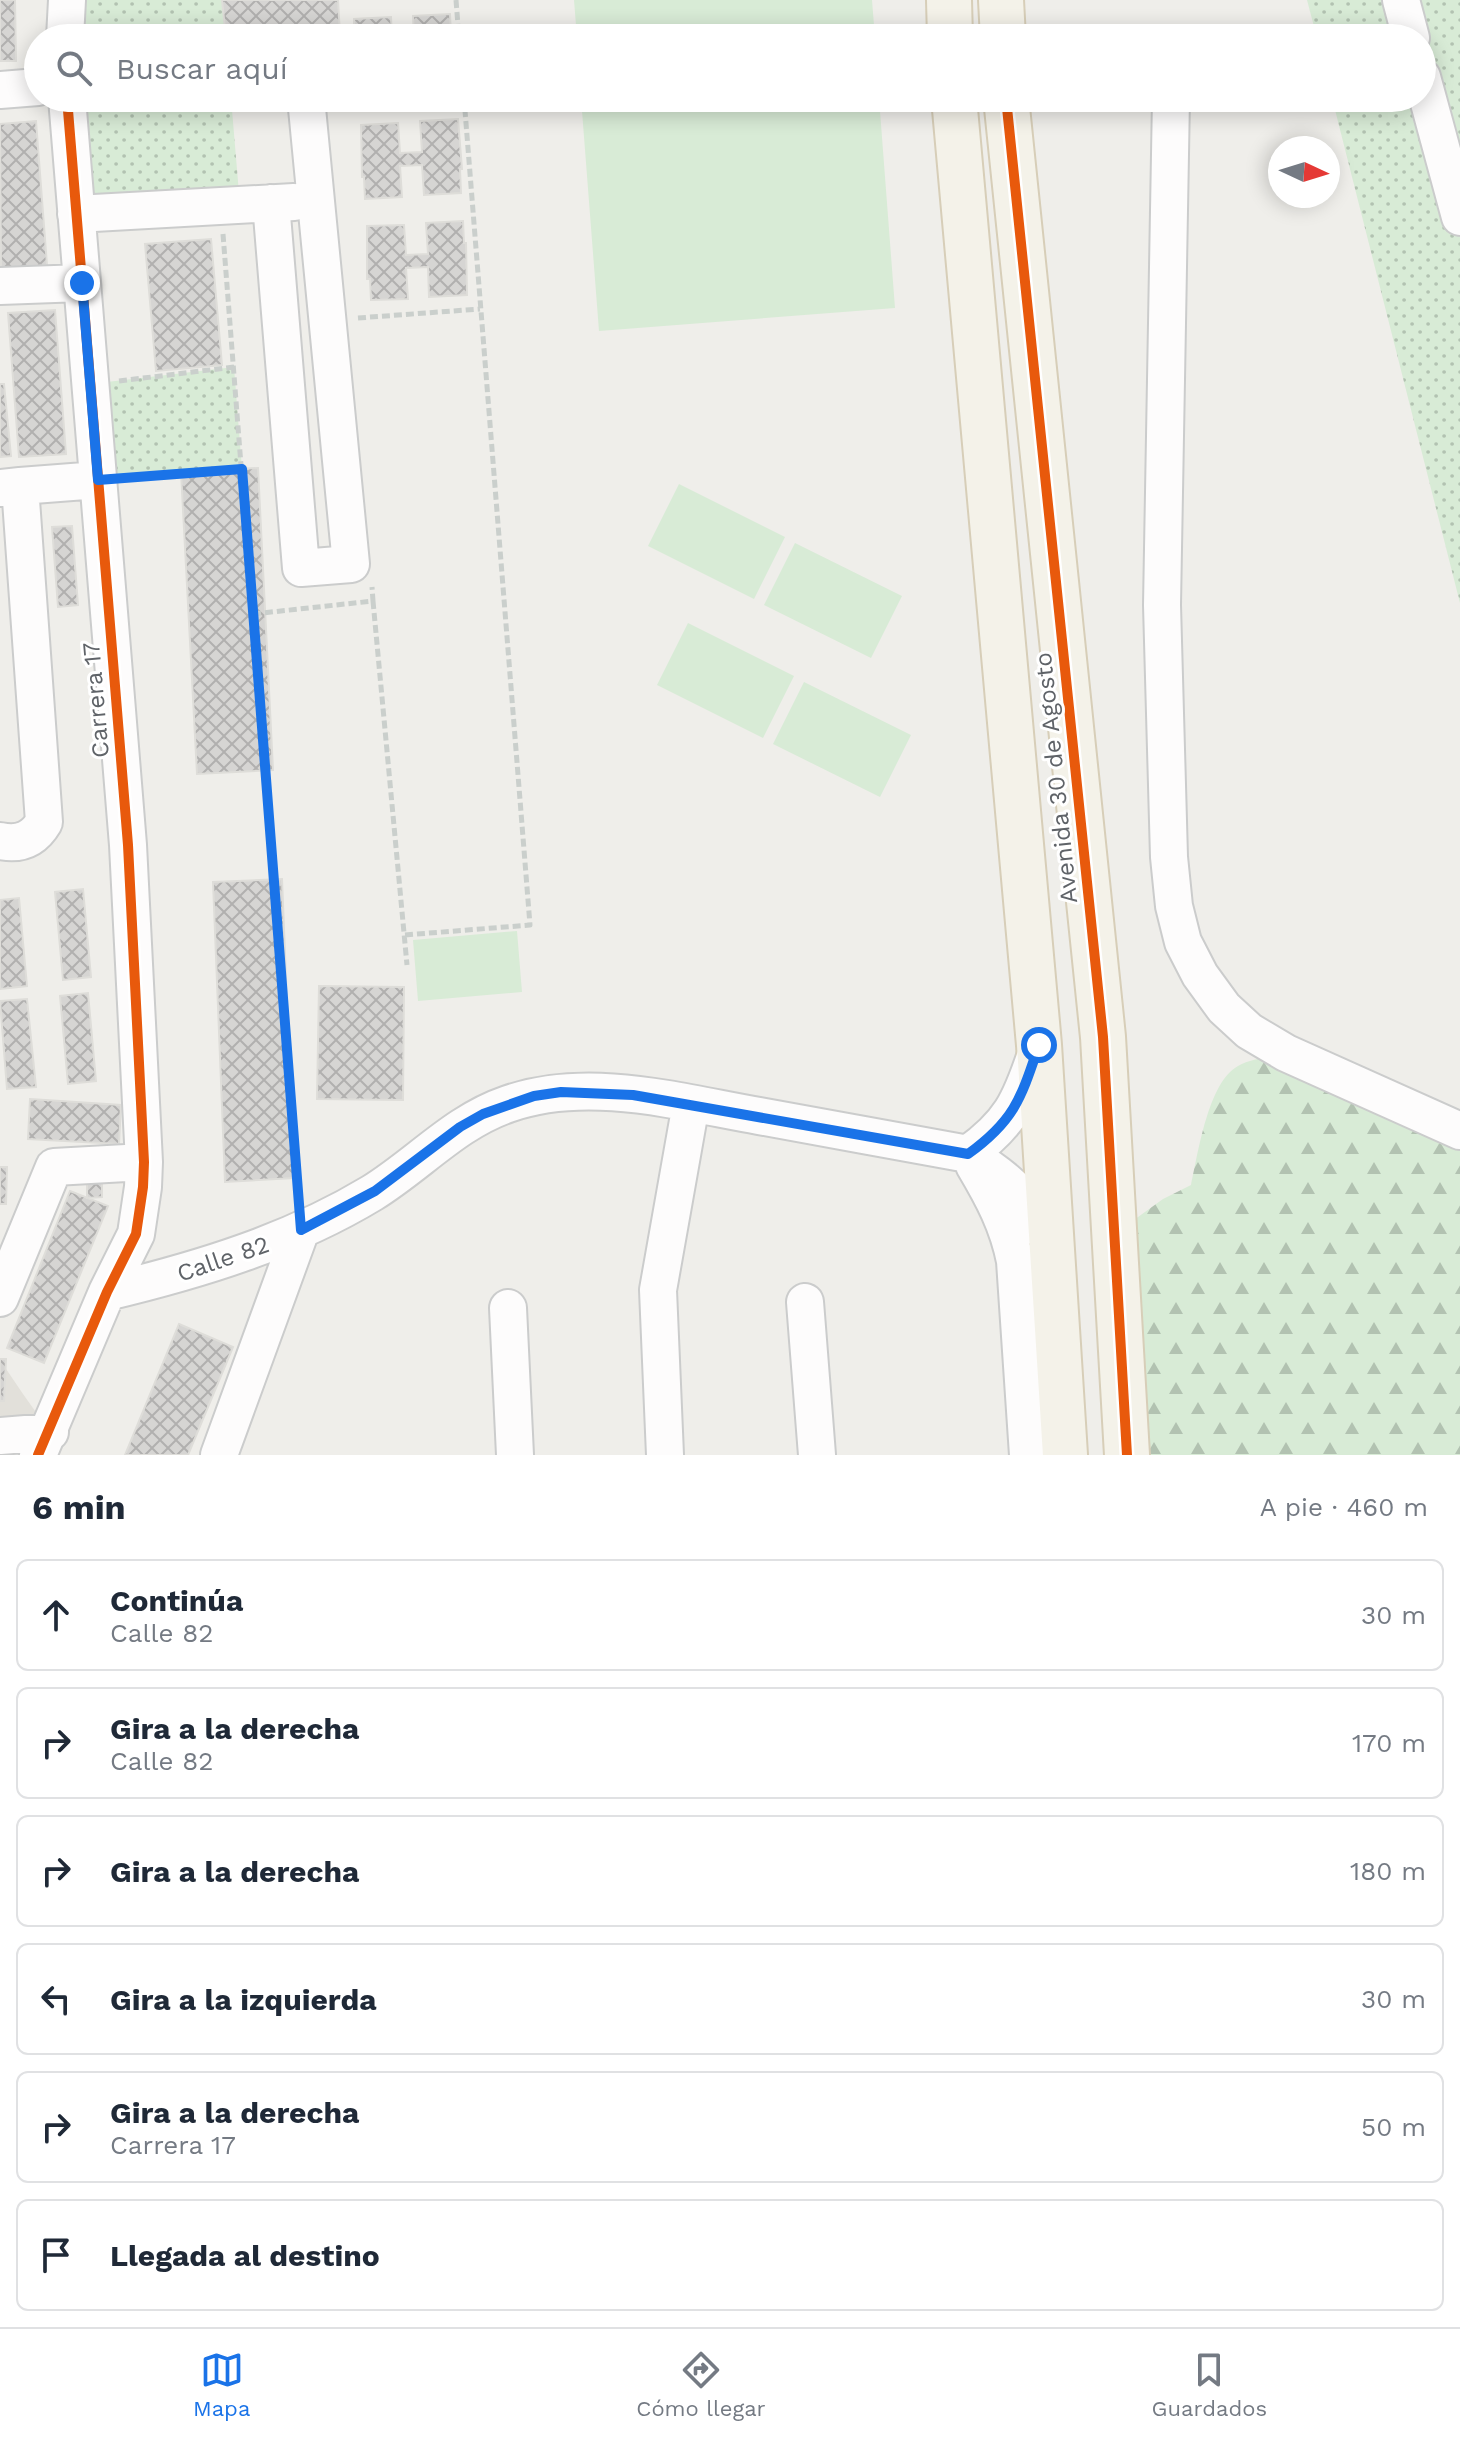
<!DOCTYPE html>
<html lang="es">
<meta charset="utf-8">
<style>
body{margin:0;font-family:"Work Sans",sans-serif;background:#f2f2f3;color:#1f2937}
.compass{position:absolute;left:1268px;top:136px;width:72px;height:72px;border-radius:50%;background:#fff;box-shadow:0 4px 20px #0003;rotate:94deg}
.stop{position:absolute;width:24px;height:24px;margin:-18px;border:6px solid #1a73e8;border-radius:50%;background:#fff}
.stop.end{background:#1a73e8;border-color:#fff;box-shadow:0 2px 8px #0008}
.list{margin:0;padding:0;list-style:none}
h2{display:flex;justify-content:space-between;align-items:center;height:104px;margin:0;padding:0 32px;font-size:34px}
h2 small{font-size:26px;font-weight:400;color:#747a83}
.list li{display:grid;grid-template-columns:52px 1fr auto;gap:24px;align-items:center;box-sizing:border-box;height:112px;margin:0 16px 16px;padding:0 16px;border:2px solid #e0e1e3;border-radius:12px}
.list b{display:block;font-size:30px;white-space:nowrap}
.list p{margin:0;font-size:26px;white-space:nowrap;color:#747a83}
.list em{font-size:26px;font-style:normal;color:#747a83}
.icon{flex:none;width:44px;height:44px;fill:none;stroke:currentColor;stroke-width:2;stroke-linecap:round;stroke-linejoin:round}
.map{position:relative;flex:none;width:1460px;height:1455px;overflow:hidden}
.search{position:absolute;background:#fff;box-shadow:0 4px 20px #0003;left:24px;right:24px;top:24px;height:88px;display:flex;align-items:center;gap:20px;box-sizing:border-box;padding:0 28px;border-radius:44px;color:#747a83;font-size:30px}
.sheet{height:872px;background:#fff}
nav{display:flex;justify-content:space-around;align-items:center;box-sizing:border-box;height:112px;border-top:2px solid #e0e1e3;background:#fff;font-size:22px;color:#747a83}
nav a{display:grid;justify-items:center;gap:4px}
nav .on{color:#1a73e8}
.map>svg:first-child{display:block}
.education{fill:#e2e0da}
.grass{fill:url(#grass-dots)}
.forest{fill:url(#forest-firs)}
.pitch{fill:#d8ebd6}
.building{fill:url(#building-cross-hatch);stroke:#deddd9;stroke-width:2}
.lines{fill:none;stroke-linecap:round;stroke-linejoin:round}
.minor-casing{stroke:#cbcccc;stroke-width:40}
.major-casing{stroke:#d7ceb8;stroke-width:48}
.path{stroke:#cacfcc;stroke-width:5;stroke-dasharray:8 4;stroke-linecap:butt}
.minor{stroke:#fdfcfc;stroke-width:36}
.major{stroke:#f4f2e9;stroke-width:44}
.cycleway-casing{stroke:#fff;stroke-width:15}
.cycleway{stroke:#e8590c;stroke-width:10}
.route{stroke:#1a73e8;stroke-width:10}
.labels{text-anchor:middle;dominant-baseline:central;stroke-width:6;stroke-linejoin:round;paint-order:stroke}
.street-label{font-size:24px;fill:#5f6368;stroke:#fff}
</style>
<div class="map">
<svg width="1460" height="1455" viewBox="0 0 1460 1455">
<defs>
<pattern id="grass-dots" width="8" height="8" patternUnits="userSpaceOnUse" patternTransform="scale(2)"><rect width="8" height="8" fill="#d8ebd6"/><path d="M2 2h.1M6 6h.1" fill="none" stroke="#b2c2b1" stroke-width="1.8" stroke-linecap="round"/></pattern>
<pattern id="forest-firs" width="22" height="20" patternUnits="userSpaceOnUse" patternTransform="scale(2)"><rect width="22" height="20" fill="#d8ebd6"/><path d="M5 1l3.5 6h-7zM16 11l3.5 6h-7z" fill="#b2c2b1"/></pattern>
<pattern id="building-cross-hatch" width="8" height="8" patternUnits="userSpaceOnUse" patternTransform="scale(2)"><rect width="8" height="8" fill="#d6d5d3"/><path d="M0 0l8 8M0 8l8-8" fill="none" stroke="#b1b0af"/></pattern>
</defs>
<rect width="100%" height="100%" fill="#efeeea"/>
<!-- education -->
<path class="education" d="M0,1360l23,34 27,38 -50,4z"/>
<!-- grass -->
<path class="grass" d="M67,0h155l4,38h-161z
M1307,0h153v603l-128,-505h90v-60h-105z
M67,98h164l9,107 -164,9z
M234,367l8,102 -144,11 -8,-96z"/>
<!-- forest -->
<path class="forest" d="M1286,1053l174,78v324h-333l-14,-220 50,-36 28,-14c7,-31 17,-103 47,-119 14,-8 33,-9 48,-13z"/>
<!-- pitch -->
<path class="pitch" d="M574,0h298l3,38h-298z
M581,98h298l16,210 -296,23z
M679,484l106,53 -31,62 -106,-53z
M795,543l107,53 -31,62 -107,-53z
M688,623l106,53 -31,62 -106,-53z
M804,682l107,53 -31,62 -107,-53z
M517,931l5,61 -104,9 -5,-61z"/>
<!-- building -->
<path class="building" d="M0,0h15l1,61h-16z
M222,0h116l2,34 -49,4h-65z
M450,14l1,22 3,2h-40l-1,-22z
M391,17l1,21h-38v-19z
M458,119l4,50h-2l1,24 -37,2 -2,-30 -22,1 2,31 -37,2 -1,-22h-2l-1,-52 37,-2 2,30 22,-1 -2,-31z
M36,121l11,144 -46,4 -1,-145z
M463,221l1,22h2l1,52 -38,2 -1,-30 -22,1 2,31 -37,1 -1,-21h-3v-53l37,-1 2,30 22,-1 -2,-31z
M211,239l11,126 -66,6 -11,-127z
M55,310l11,144 -47,3 -11,-144z
M0,384h4l7,72 -11,1z
M258,468l15,302 -76,4 -16,-302z
M72,526l6,79 -20,2 -6,-80z
M282,879l12,299 -69,4 -12,-300z
M83,889l8,88 -28,3 -8,-88z
M19,898l8,88 -27,3v-89z
M319,986l85,1 -1,113 -86,-1z
M88,993l8,88 -28,3 -8,-88z
M27,999l9,88 -29,2 -7,-88z
M30,1099l91,6 -2,39 -91,-5z
M0,1167h7l-1,37h-6z
M87,1181l15,1v15l-15,1z
M70,1191l38,15 -64,157 -37,-15z
M179,1324l54,23 -45,108h-63z
M0,1359h6l-2,42h-4z"/>
<g class="lines">
<!-- minor casing -->
<g class="minor-casing">
<path id="minor" d="M1401,0l10,38
M65,38l2,-38
M1422,77l38,140
M0,90l38,-3
M1171,98l-9,507 7,252 5,49 9,36 17,33 24,33 25,23 37,22 174,78
M271,203l30,365 50,-4 -45,-466
M76,214l218,-12
M0,286l82,-3
M20,486l78,-6
M0,488l20,-2 24,336c-10,17 -24,23 -44,19
M968,1154c42,-30 52,-52 68,-100
M974,1165c19,32 34,60 41,96l13,194
M107,1292c92,-22 184,-50 265,-99 47,-29 83,-71 136,-89 80,-28 171,-2 251,12 70,13 139,25 209,38 47,29 56,41 82,89
M0,1298l54,-131 90,-5
M805,1302l12,153
M508,1308l7,147
M0,1436l50,-4
M38,1455l69,-163 29,-58 7,-47 1,-25 -16,-317 -61,-747
M219,1455l82,-225
M665,1455l-7,-165 33,-186"/>
</g>
<!-- major casing -->
<g class="major-casing">
<path id="major" d="M949,0l1,38
M1001,0l2,38
M954,98l85,947 26,410
M1006,98l97,939 24,418"/>
</g>
<!-- path -->
<path class="path" d="M456,0l3,38
M324,35l1,3
M223,234l75,963
M358,318l122,-9
M119,381l115,-14
M127,478l115,-9
M373,601l34,364
M253,614l120,-13 -1,-14
M405,935l125,-10 -66,-827"/>
<!-- minor -->
<use href="#minor" class="minor"/>
<!-- major -->
<use href="#major" class="major"/>
<!-- cycleway casing -->
<g class="cycleway-casing">
<path id="cycleway" d="M1006,98l97,939 24,418
M38,1455l69,-163 29,-58 7,-47 1,-25 -16,-317 -61,-747"/>
</g>
<!-- cycleway -->
<use href="#cycleway" class="cycleway"/>
</g>
<g class="lines">
<!-- route -->
<path class="route" d="M82,283l16,197 144,-11 59,761 74,-39 85,-64 23,-13 51,-18 27,-4 72,3 335,59c47,-34 53,-56 71,-109"/>
</g>
<g class="labels">
<!-- street labels -->
<g class="street-label">
<text transform="translate(96 700) rotate(-95)">Carrera 17</text>
<text transform="translate(1056 778) rotate(-96)">Avenida 30 de Agosto</text>
<text transform="translate(223 1259) rotate(-19)">Calle 82</text>
</g>
</g>
</svg>
<svg class="compass" viewBox="-18 -18 36 36"><path d="M0-13l5 13h-10z" fill="#e53935"/><path d="M0 13l5-13h-10z" fill="#747a83"/></svg>
<div class="stop" style="left:1039px;top:1045px"></div>
<div class="stop end" style="left:82px;top:283px"></div>
<div class="search"><svg class="icon" aria-label="search" viewBox="0 0 24 24"><circle cx="10" cy="10" r="6"/><path d="M15 15l6 6"/></svg>Buscar aquí</div>
</div>
<section class="sheet">
<h2>6 min<small>A pie · 460 m</small></h2>
<ul class="list">
<li><svg class="icon" aria-label="ahead" viewBox="0 0 24 24"><path d="M12 20V5M6 11l6-6 6 6"/></svg><div><b>Continúa</b><p>Calle 82</p></div><em>30 m</em></li>
<li><svg class="icon" aria-label="right" viewBox="0 0 24 24"><path d="M7 20v-9h11M14 6l5 5-5 5"/></svg><div><b>Gira a la derecha</b><p>Calle 82</p></div><em>170 m</em></li>
<li><svg class="icon" aria-label="right" viewBox="0 0 24 24"><path d="M7 20v-9h11M14 6l5 5-5 5"/></svg><div><b>Gira a la derecha</b></div><em>180 m</em></li>
<li><svg class="icon" aria-label="left" viewBox="0 0 24 24"><path d="M17 20v-9H6M10 6l-5 5 5 5"/></svg><div><b>Gira a la izquierda</b></div><em>30 m</em></li>
<li><svg class="icon" aria-label="right" viewBox="0 0 24 24"><path d="M7 20v-9h11M14 6l5 5-5 5"/></svg><div><b>Gira a la derecha</b><p>Carrera 17</p></div><em>50 m</em></li>
<li><svg class="icon" aria-label="arrive" viewBox="0 0 24 24"><path d="M6 21V4h12l-3 4 3 4H6"/></svg><div><b>Llegada al destino</b></div></li>
</ul>
</section>
<nav>
<a class="on"><svg class="icon" aria-label="map" viewBox="0 0 24 24"><path d="M3 6l6-2 6 2 6-2v14l-6 2-6-2-6 2zM9 4v14M15 6v14"/></svg>Mapa</a>
<a><svg class="icon" aria-label="directions" viewBox="0 0 24 24"><path d="M12 3l9 9-9 9-9-9zM9 14v-3h6M13 9l2 2-2 2"/></svg>Cómo llegar</a>
<a><svg class="icon" aria-label="saved" viewBox="0 0 24 24"><path d="M7 4h10v16l-5-4-5 4z"/></svg>Guardados</a>
</nav>
